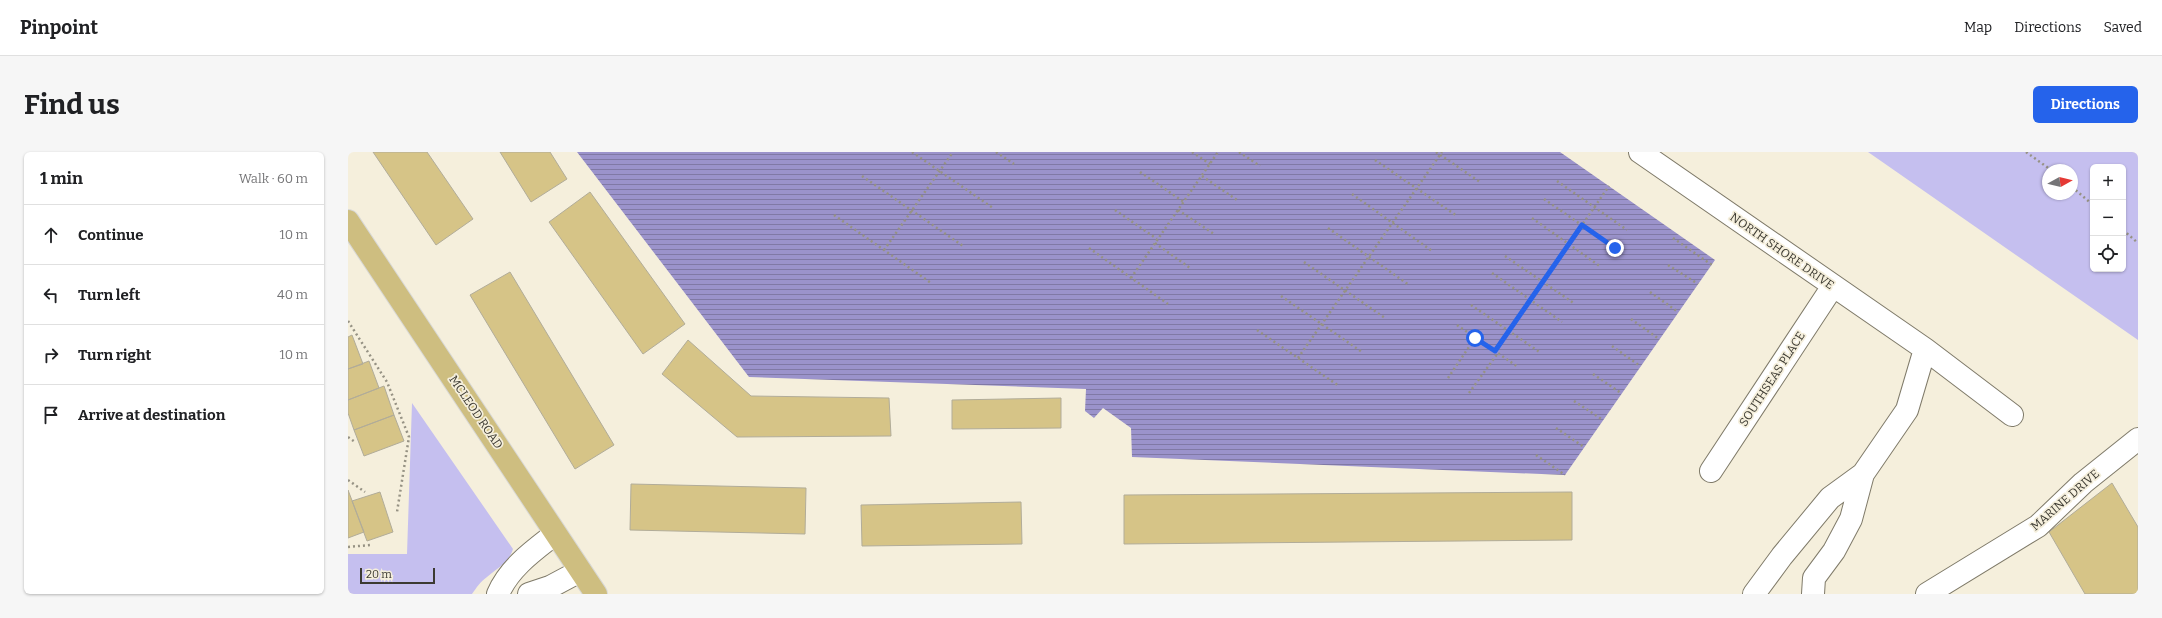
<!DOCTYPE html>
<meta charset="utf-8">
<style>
body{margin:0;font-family:Bitter,serif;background:#f6f6f6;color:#202124}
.controls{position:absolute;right:12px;top:12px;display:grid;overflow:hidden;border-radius:6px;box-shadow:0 1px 3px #0004}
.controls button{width:36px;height:36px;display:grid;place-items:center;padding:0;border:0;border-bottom:1px solid #e0e0e0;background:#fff;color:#202124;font:20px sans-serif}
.compass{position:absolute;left:1694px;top:12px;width:36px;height:36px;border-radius:50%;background:#fff;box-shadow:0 1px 3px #0004;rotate:82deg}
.scale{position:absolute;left:12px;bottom:10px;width:75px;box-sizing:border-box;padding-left:4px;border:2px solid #3c3a32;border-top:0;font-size:11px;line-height:14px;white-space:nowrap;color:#3c3a32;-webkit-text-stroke:3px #f5efdc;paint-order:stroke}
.stop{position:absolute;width:12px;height:12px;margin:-9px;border:3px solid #2563eb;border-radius:50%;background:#fff}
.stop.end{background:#2563eb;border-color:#fff;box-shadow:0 1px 4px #0008}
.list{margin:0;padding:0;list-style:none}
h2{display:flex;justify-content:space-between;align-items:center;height:52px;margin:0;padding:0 16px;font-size:17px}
h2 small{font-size:13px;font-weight:400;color:#757577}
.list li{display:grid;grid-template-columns:26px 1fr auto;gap:12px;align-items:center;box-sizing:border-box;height:60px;padding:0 16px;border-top:1px solid #e0e0e0}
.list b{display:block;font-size:15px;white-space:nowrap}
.list em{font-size:13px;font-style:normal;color:#757577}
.icon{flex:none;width:22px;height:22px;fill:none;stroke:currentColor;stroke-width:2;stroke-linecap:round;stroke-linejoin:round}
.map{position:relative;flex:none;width:1790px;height:442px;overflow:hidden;border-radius:6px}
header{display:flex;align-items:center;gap:24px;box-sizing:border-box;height:56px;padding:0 20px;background:#fff;border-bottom:1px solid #e0e0e0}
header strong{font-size:19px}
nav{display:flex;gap:22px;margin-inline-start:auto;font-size:14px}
.intro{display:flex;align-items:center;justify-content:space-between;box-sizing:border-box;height:96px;padding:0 24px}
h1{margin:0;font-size:28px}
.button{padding:10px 18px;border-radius:6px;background:#2563eb;color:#fff;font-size:14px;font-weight:700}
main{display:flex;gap:24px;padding:0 24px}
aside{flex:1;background:#fff;border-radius:6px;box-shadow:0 1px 3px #0004}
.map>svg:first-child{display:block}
.grass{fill:#c5bfef;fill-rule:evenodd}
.water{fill:url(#water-rules)}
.building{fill:#d6c487;stroke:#b1ac99}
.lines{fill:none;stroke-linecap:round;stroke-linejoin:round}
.minor-casing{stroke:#7f7a69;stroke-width:24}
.major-casing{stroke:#d8d8d6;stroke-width:24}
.path{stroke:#969284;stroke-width:2.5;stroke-dasharray:2 3;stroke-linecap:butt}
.minor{stroke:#fff;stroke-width:22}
.major{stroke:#cebe80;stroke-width:22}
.route{stroke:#2563eb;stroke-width:5}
.labels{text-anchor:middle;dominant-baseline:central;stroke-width:3.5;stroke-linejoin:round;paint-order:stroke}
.street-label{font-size:12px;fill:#3c3a32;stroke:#f5efdc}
</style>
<header>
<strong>Pinpoint</strong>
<nav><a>Map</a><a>Directions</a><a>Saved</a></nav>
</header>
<div class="intro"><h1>Find us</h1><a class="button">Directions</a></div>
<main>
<aside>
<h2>1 min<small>Walk · 60 m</small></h2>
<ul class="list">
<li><svg class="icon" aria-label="ahead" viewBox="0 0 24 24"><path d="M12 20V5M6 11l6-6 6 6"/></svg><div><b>Continue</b></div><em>10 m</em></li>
<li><svg class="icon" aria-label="left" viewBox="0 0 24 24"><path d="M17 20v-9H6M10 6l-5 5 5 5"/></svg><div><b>Turn left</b></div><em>40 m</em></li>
<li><svg class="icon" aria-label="right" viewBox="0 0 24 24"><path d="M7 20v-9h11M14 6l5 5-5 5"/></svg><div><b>Turn right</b></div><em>10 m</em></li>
<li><svg class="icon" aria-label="arrive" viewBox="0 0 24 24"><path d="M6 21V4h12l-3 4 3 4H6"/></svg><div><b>Arrive at destination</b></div></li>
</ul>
</aside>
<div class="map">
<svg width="1790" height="442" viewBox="0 0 1790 442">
<defs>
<pattern id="water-rules" width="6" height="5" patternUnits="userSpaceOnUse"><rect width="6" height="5" fill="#9b93cb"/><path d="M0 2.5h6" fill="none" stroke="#8079a5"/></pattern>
</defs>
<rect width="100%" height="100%" fill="#f5efdc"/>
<!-- grass -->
<path class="grass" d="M1520,0h270v188zM1745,15h30v102h-30zM1700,18h24v24h-24z
M64,251l101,146c-4,14 -16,19 -26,28 -6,4 -11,11 -15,17h-124v-40h59z"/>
<!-- water -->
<path class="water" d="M229,0h983l155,108 -150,215 -433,-18 -1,-29 -28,-20 -9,10 -9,-7 1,-22 -337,-12z"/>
<!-- building -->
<path class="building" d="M25,0h54l46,67 -37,26z
M152,0h50l17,27 -36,23z
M242,40l95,132 -42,30 -94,-132z
M162,120l104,173 -39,24 -105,-174z
M4,183l11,29 -15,5v-32z
M340,188l63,56 138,2 2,38 -154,1 -75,-63z
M21,209l10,27 -31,12v-31z
M36,234l10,29 -40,15 -6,-17v-13z
M713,246v30l-109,1v-29z
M46,263l10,26 -40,15 -10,-26z
M1764,331l26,44v67h-53l-36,-62z
M283,332l175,4 -1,46 -175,-4z
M0,338l16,42 -16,6z
M32,340l13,40 -26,9 -15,-40z
M1224,340v48l-448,4v-49z
M673,350l1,42 -160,2 -1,-41z"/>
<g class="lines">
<!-- minor casing -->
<g class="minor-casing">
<path id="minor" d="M1292,0l285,197 87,66
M1363,319l122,-185
M150,442c11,-26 35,-43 57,-60
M181,442l21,-7 30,-16
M1406,442l28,-38 48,-58 33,-24 44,-64 18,-61
M1465,442l1,-16 20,-27 17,-32 12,-45
M1579,442l111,-68 45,-43 55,-44"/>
</g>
<!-- major casing -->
<g class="major-casing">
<path id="major" d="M0,69l248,373"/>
</g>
<!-- path -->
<path class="path" d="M564,0l81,56
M648,0l18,12
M844,0l18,12
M891,0l21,14
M1088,0l44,30
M1678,0l25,18
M1027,8l82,56
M792,20l44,30
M514,24l101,70
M854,24l35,24
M1209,29l70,49
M1724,35l21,18
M1004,42l80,57
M1196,47l71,49
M767,58l42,29
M830,58l36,24
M486,63l97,68
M1184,66l69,49
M980,76l81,57
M1775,78l15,13
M1325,86l39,27
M807,91l35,25
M741,96l79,56
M536,98l69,-98
M1157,104l70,48
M956,110l81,56
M1320,113l30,19
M1144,121l70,49
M783,126l87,-126
M1302,140l28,20
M933,144l81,56
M1123,153l70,48
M1283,167l28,20
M0,169l39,61 22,55 -12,75
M1109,173l61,42
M909,178l82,56
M1264,194l28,20
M1147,199l114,-165
M950,206l144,-206
M1245,222l28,19
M1100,226l27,-40
M1121,241l29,-40
M1226,249l29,19
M1208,276l28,19
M0,285l7,5
M1188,303l29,20
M0,328l17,12
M0,395l22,-2"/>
<!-- minor -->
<use href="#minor" class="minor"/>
<!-- major -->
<use href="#major" class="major"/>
</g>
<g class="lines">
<!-- route -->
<path class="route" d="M1127,186l20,13 87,-126 33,23"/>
</g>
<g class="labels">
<!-- street labels -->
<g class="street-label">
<text transform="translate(1434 99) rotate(35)">NORTH SHORE DRIVE</text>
<text transform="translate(1424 227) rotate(-57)">SOUTHSEAS PLACE</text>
<text transform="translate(128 260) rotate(56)">MCLEOD ROAD</text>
<text transform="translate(1717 348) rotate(-41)">MARINE DRIVE</text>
</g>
</g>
</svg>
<div class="controls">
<button>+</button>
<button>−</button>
<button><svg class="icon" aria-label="locate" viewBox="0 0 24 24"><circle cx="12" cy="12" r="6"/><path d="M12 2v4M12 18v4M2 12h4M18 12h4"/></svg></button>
</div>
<svg class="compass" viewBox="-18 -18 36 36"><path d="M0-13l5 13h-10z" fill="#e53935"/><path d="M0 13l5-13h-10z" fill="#757577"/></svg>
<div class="scale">20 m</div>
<div class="stop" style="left:1127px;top:186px"></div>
<div class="stop end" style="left:1267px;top:96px"></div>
</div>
</main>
